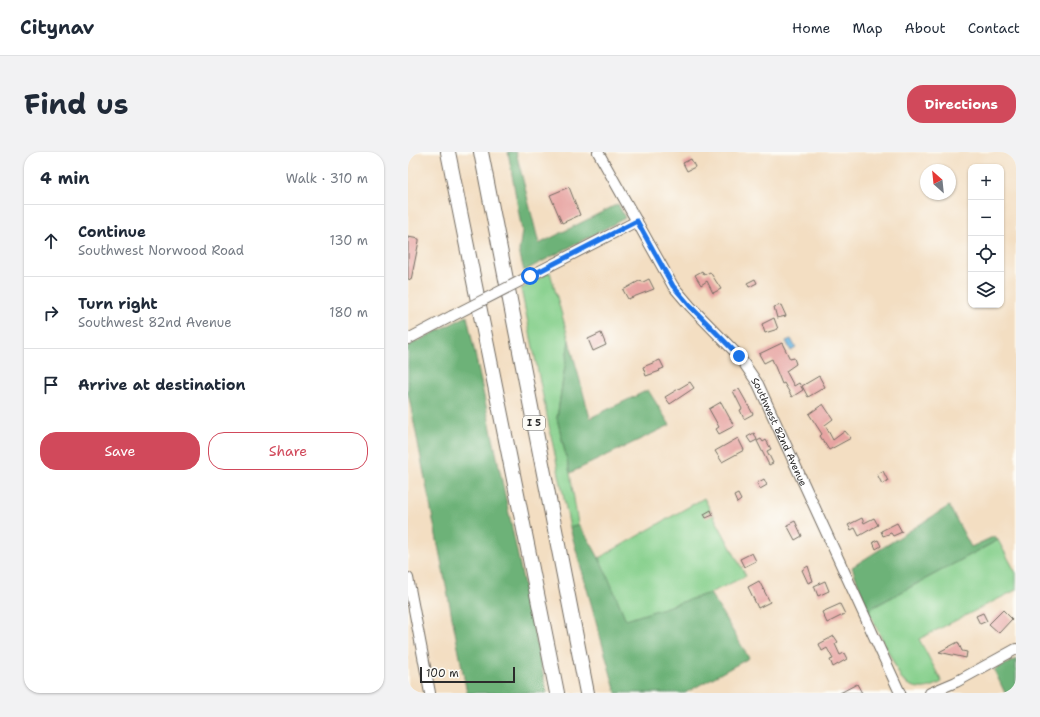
<!DOCTYPE html>
<meta charset="utf-8">
<style>
body{margin:0;font-family:"Shantell Sans",sans-serif;background:#f2f2f3;color:#1f2937}
.controls{position:absolute;right:12px;top:12px;display:grid;overflow:hidden;border-radius:8px;box-shadow:0 1px 3px #0004}
.controls button{width:36px;height:36px;display:grid;place-items:center;padding:0;border:0;border-bottom:1px solid #e0e1e3;background:#fff;color:#1f2937;font:20px sans-serif}
.compass{position:absolute;left:512px;top:12px;width:36px;height:36px;border-radius:50%;background:#fff;box-shadow:0 1px 3px #0004;rotate:333deg}
.scale{position:absolute;left:12px;bottom:10px;width:95px;box-sizing:border-box;padding-left:4px;border:2px solid #2b2b2b;border-top:0;font-size:11px;line-height:14px;white-space:nowrap;color:#2b2b2b;-webkit-text-stroke:3px #fdfcf7;paint-order:stroke}
.stop{position:absolute;width:12px;height:12px;margin:-9px;border:3px solid #1a73e8;border-radius:50%;background:#fff}
.stop.end{background:#1a73e8;border-color:#fff;box-shadow:0 1px 4px #0008}
.list{margin:0;padding:0;list-style:none}
h2{display:flex;justify-content:space-between;align-items:center;height:52px;margin:0;padding:0 16px;font-size:17px}
h2 small{font-size:13px;font-weight:400;color:#747a83}
.list li{display:grid;grid-template-columns:26px 1fr auto;gap:12px;align-items:center;box-sizing:border-box;height:72px;padding:0 16px;border-top:1px solid #e0e1e3}
.list b{display:block;font-size:15px;white-space:nowrap}
.list p{margin:0;font-size:13px;white-space:nowrap;color:#747a83}
.list em{font-size:13px;font-style:normal;color:#747a83}
.actions{display:flex;gap:8px;padding:12px 16px}
.actions a{flex:1;padding:9px 0;border:1px solid #d1495b;border-radius:16px;text-align:center;font-size:14px;color:#d1495b}
.actions .main{background:#d1495b;color:#fff}
.icon{flex:none;width:22px;height:22px;fill:none;stroke:currentColor;stroke-width:2;stroke-linecap:round;stroke-linejoin:round}
.map{position:relative;flex:none;width:608px;height:541px;overflow:hidden;border-radius:16px}
header{display:flex;align-items:center;gap:24px;box-sizing:border-box;height:56px;padding:0 20px;background:#fff;border-bottom:1px solid #e0e1e3}
header strong{font-size:19px}
nav{display:flex;gap:22px;margin-inline-start:auto;font-size:14px}
.intro{display:flex;align-items:center;justify-content:space-between;box-sizing:border-box;height:96px;padding:0 24px}
h1{margin:0;font-size:28px}
.button{padding:10px 18px;border-radius:16px;background:#d1495b;color:#fff;font-size:14px;font-weight:700}
main{display:flex;gap:24px;padding:0 24px}
aside{flex:1;background:#fff;border-radius:16px;box-shadow:0 1px 3px #0004}
.map>svg:first-child{display:block}
.green{fill:#87d08d;stroke:#597e5c}
.forest{fill:#6db278;stroke:#4c6e52}
.water{fill:#67b4e0;stroke:#497086}
.building{fill:#e7a4a2}
.lines{fill:none;stroke-linecap:round;stroke-linejoin:round}
.minor-casing{stroke:#716a60;stroke-width:12}
.highway-casing{stroke:#716a60;stroke-width:16}
.minor{stroke:#fff;stroke-width:10}
.highway{stroke:#fff;stroke-width:14}
.minor-bridge-casing{stroke:#716a60;stroke-width:12;stroke-linecap:butt}
.minor-bridge{stroke:#fff;stroke-width:10}
.route{stroke:#1a73e8;stroke-width:5}
.labels{text-anchor:middle;dominant-baseline:central;stroke-width:3;stroke-linejoin:round;paint-order:stroke}
.shield{fill:#fdfcf7;stroke:#6a6a68;stroke-width:1}
.shield-label{font-size:9px;font-weight:bold;fill:#2b2b2b}
.street-label{font-size:10px;fill:#2b2b2b;stroke:#fdfcf7}
</style>
<header>
<strong>Citynav</strong>
<nav><a>Home</a><a>Map</a><a>About</a><a>Contact</a></nav>
</header>
<div class="intro"><h1>Find us</h1><a class="button">Directions</a></div>
<main>
<aside>
<h2>4 min<small>Walk · 310 m</small></h2>
<ul class="list">
<li><svg class="icon" aria-label="ahead" viewBox="0 0 24 24"><path d="M12 20V5M6 11l6-6 6 6"/></svg><div><b>Continue</b><p>Southwest Norwood Road</p></div><em>130 m</em></li>
<li><svg class="icon" aria-label="right" viewBox="0 0 24 24"><path d="M7 20v-9h11M14 6l5 5-5 5"/></svg><div><b>Turn right</b><p>Southwest 82nd Avenue</p></div><em>180 m</em></li>
<li><svg class="icon" aria-label="arrive" viewBox="0 0 24 24"><path d="M6 21V4h12l-3 4 3 4H6"/></svg><div><b>Arrive at destination</b></div></li>
</ul>
<div class="actions"><a class="main">Save</a><a>Share</a></div>
</aside>
<div class="map">
<svg width="608" height="541" viewBox="0 0 608 541">
<rect width="100%" height="100%" fill="#fdfcf7"/>
<filter id="ink" filterUnits="userSpaceOnUse"><feTurbulence type="fractalNoise" baseFrequency=".025" numOctaves="2"/><feDisplacementMap in="SourceGraphic" scale="8" xChannelSelector="R" yChannelSelector="G"/><feConvolveMatrix kernelMatrix="1 2 1 2 8 2 1 2 1" color-interpolation-filters="sRGB"/></filter>
<filter id="wash" filterUnits="userSpaceOnUse"><feTurbulence type="fractalNoise" baseFrequency=".012" numOctaves="4" result="noise"/><feDisplacementMap in="SourceGraphic" scale="16" xChannelSelector="R" yChannelSelector="G"/><feGaussianBlur stdDeviation="0.9" result="paint"/><feColorMatrix in="noise" values="0 0 0 0 0 0 0 0 0 0 0 0 0 0 0 0 0 1.4 0 .05"/><feComposite in="paint" operator="in"/></filter>
<g filter="url(#wash)">
<rect width="100%" height="100%" fill="#f3dec2"/>
<!-- green -->
<path class="green" d="M142,120l19,68 -12,78 13,55 8,51 -8,4 -49,-239z
M296,346l42,78 -36,17 -84,28 -27,-63z
M590,388l18,33v17l-97,49 23,43c-15,8 -26,9 -40,-2l-34,-70z"/>
<!-- forest -->
<path class="forest" d="M100,0h8l23,92 79,-40 7,14 -101,53 -5,-20 3,-20z
M59,164l80,377h-80l-59,-301v-46z
M161,188l21,78 58,-28 22,35 -100,48 -13,-55z
M541,354l22,41 24,-11 3,4 -130,70 -16,-43z
M170,372c22,29 34,63 48,96l84,-27 39,65 -64,35h-69l-46,-165z
M608,507v34h-11l-11,-23z"/>
<!-- water -->
<path class="water" d="M383,187l5,9 -5,3 -5,-10z"/>
<g id="blocks">
<!-- building -->
<path class="building" d="M283,7l4,8 -8,4 -4,-8z
M161,35l11,28 -18,8 -12,-28z
M0,85l11,2v2l-8,39 -3,-1z
M294,119l2,4 6,-3 11,17 -8,4 -6,-12 -6,4 -6,-10z
M241,127l5,10 -26,10 -5,-9 16,-9 4,1z
M347,127l2,4 -8,4 -2,-4z
M373,153l5,11 -9,2 -3,-11z
M366,166l4,11 -13,4 -3,-9z
M193,181l5,12 -13,6 -5,-12z
M374,191l8,16 4,-1 2,6 -10,7 8,15 5,-3 4,7 -11,7 -8,-14 -2,1 -10,-25 -8,4 -5,-9z
M252,208l4,8 -5,2 1,1 -14,5 -3,-9z
M411,224l6,11 -17,10 -6,-11z
M282,230l4,6 -24,16 -5,-7z
M331,237l14,25 -9,5 -4,-9 2,-1 -9,-18z
M313,250l13,24 -15,8 -3,-5 3,-2 -10,-18z
M415,252l10,15 -8,6 8,15 12,-9 6,7 -22,12 -9,-14 2,-2 -13,-20z
M346,281l3,7 -6,3 -4,-6z
M330,286l6,12 -22,12 -7,-11z
M353,287l2,3 3,-2 5,9 -4,2 6,12 -4,2 -12,-24z
M475,319l5,10 -6,3 -5,-10z
M356,327l3,6 -7,4 -3,-6z
M330,342l3,6 -4,3 -3,-7z
M303,358l2,5 -7,3 -2,-4z
M454,366l2,5 10,-5 4,7 -19,11 -4,-8 -4,2 -3,-5z
M387,369l7,15 -7,4 -8,-15z
M489,371l5,9 -9,4 -2,-3 -8,3 -2,-5z
M470,388l3,6 -5,3 -3,-7z
M344,401l4,8 -12,6 -4,-8z
M400,414l5,15 -5,2 -6,-13z
M351,429l11,21 -12,6 -10,-21z
M417,429l4,10 -11,5 -4,-10z
M432,452l5,10 -18,9 -5,-11z
M595,458l9,9 -13,14 -10,-9z
M575,461l4,8 -7,3 -4,-8z
M426,484l4,6 -3,2 5,11 4,-2 3,6 -14,8 -3,-7 3,-1 -6,-11 -5,3 -3,-7z
M550,490l4,9 5,1 -1,6 -27,-6z
M449,532l5,9h-22z"/>
</g>
</g>
<g filter="url(#ink)">
<use href="#blocks" fill-opacity="0" stroke="#716a60" stroke-width="1"/>
<g class="lines">
<!-- minor casing -->
<g class="minor-casing">
<g id="minor">
<path id="s1" d="M190,0l75,134 17,20 49,50 19,28 142,309"/>
<path d="M122,124l107,-55"/>
<path d="M0,187l44,-23"/>
<path d="M0,426l22,115"/>
<path d="M522,541l26,-11 60,-33"/>
</g>
</g>
<!-- highway casing -->
<g class="highway-casing">
<path id="highway" d="M40,0l109,541
M73,0l106,541"/>
</g>
<!-- minor -->
<use href="#minor" class="minor"/>
<!-- highway -->
<use href="#highway" class="highway"/>
<!-- minor-bridge casing -->
<g class="minor-bridge-casing">
<path id="minor-bridge" d="M44,164l78,-40"/>
</g>
<!-- minor-bridge -->
<use href="#minor-bridge" class="minor-bridge"/>
</g>
</g>
<g class="lines" filter="url(#ink)">
<!-- route -->
<path class="route" d="M122,124l107,-55 36,65 17,20 49,50"/>
</g>
<g class="labels">
<!-- shield labels -->
<rect class="shield" x="115" y="264" width="22" height="14" rx="3"/>
<g class="shield-label">
<text x="126" y="271">I 5</text>
</g>
<!-- street labels -->
<g class="street-label">
<text stroke="none"><textPath href="#s1" startOffset="336">Southwest 82nd Avenue</textPath></text>
</g>
</g>
</svg>
<div class="controls">
<button>+</button>
<button>−</button>
<button><svg class="icon" aria-label="locate" viewBox="0 0 24 24"><circle cx="12" cy="12" r="6"/><path d="M12 2v4M12 18v4M2 12h4M18 12h4"/></svg></button>
<button><svg class="icon" aria-label="layers" viewBox="0 0 24 24"><path d="M12 4l9 5-9 5-9-5zM3 14l9 5 9-5"/></svg></button>
</div>
<svg class="compass" viewBox="-18 -18 36 36"><path d="M0-13l5 13h-10z" fill="#e53935"/><path d="M0 13l5-13h-10z" fill="#747a83"/></svg>
<div class="scale">100 m</div>
<div class="stop" style="left:122px;top:124px"></div>
<div class="stop end" style="left:331px;top:204px"></div>
</div>
</main>
